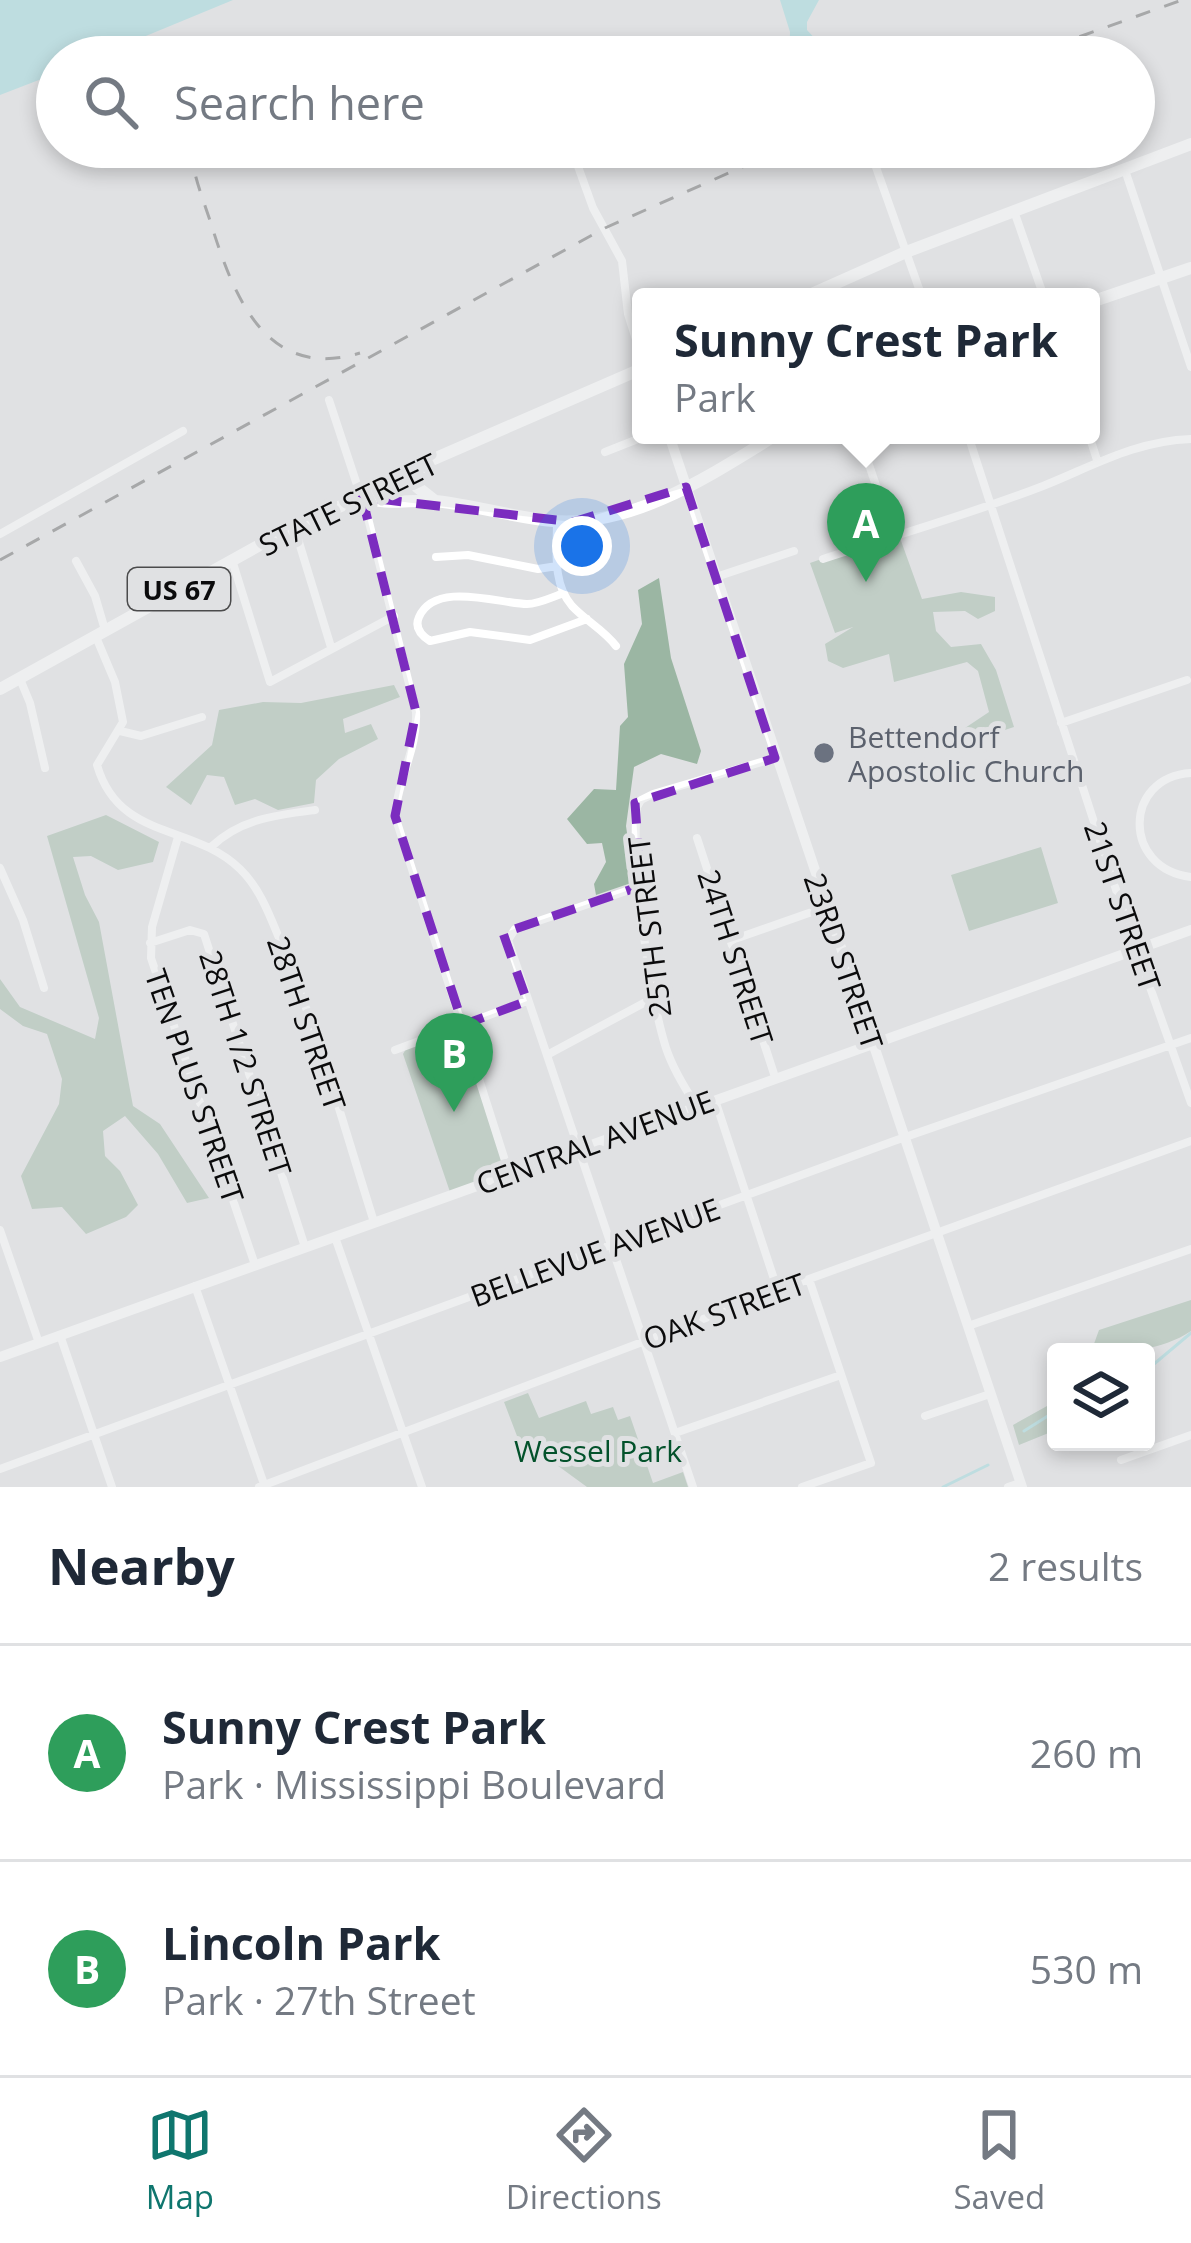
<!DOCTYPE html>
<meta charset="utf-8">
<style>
body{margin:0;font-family:"Open Sans",sans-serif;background:#f2f2f3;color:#1f2937}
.controls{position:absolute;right:36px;bottom:36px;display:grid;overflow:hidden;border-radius:12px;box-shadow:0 6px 18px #0003}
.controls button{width:108px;height:108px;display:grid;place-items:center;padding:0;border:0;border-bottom:3px solid #e0e1e3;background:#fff;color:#1f2937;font:60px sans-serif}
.you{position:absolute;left:582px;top:546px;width:42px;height:42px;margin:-30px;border:9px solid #fff;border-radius:50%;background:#1a73e8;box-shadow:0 0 0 18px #1a73e833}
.badge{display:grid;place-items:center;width:78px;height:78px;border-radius:50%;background:#0f766e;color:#fff;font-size:39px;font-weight:700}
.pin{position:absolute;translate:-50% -99px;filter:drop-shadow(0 3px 6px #0008)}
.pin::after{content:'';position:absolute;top:63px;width:42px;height:36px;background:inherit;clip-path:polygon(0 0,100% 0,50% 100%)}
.popup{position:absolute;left:632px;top:288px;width:468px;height:156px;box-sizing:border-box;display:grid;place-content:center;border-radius:12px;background:#fff;filter:drop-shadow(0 3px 9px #0005);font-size:39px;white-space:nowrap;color:#747a83}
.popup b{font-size:45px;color:#1f2937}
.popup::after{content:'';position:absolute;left:50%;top:100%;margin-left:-24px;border:24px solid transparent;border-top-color:#fff}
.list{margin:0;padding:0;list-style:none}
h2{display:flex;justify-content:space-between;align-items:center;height:156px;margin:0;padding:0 48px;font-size:51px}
h2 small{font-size:39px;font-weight:400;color:#747a83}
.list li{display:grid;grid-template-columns:78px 1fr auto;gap:36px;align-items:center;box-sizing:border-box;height:216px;padding:0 48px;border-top:3px solid #e0e1e3}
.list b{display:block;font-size:45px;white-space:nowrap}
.list p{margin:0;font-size:39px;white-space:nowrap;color:#747a83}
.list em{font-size:39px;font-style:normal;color:#747a83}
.icon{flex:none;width:66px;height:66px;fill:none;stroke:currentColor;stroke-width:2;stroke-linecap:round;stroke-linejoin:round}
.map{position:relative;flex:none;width:1191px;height:1487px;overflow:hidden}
.search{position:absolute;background:#fff;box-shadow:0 6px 18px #0003;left:36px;right:36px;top:36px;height:132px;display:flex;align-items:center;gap:30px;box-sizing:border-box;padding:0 42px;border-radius:66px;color:#747a83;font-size:45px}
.sheet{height:588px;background:#fff}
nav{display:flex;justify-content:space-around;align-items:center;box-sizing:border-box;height:168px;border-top:3px solid #e0e1e3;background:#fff;font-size:33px;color:#747a83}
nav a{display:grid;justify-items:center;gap:6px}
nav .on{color:#0f766e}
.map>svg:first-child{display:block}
.green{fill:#9bb6a3}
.water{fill:#96d7db}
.pier{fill:#e0e1e3}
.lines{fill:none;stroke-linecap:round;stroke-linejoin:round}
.stream{stroke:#96d7db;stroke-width:3}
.street{stroke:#fff;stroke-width:8}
.secondary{stroke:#fff;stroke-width:10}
.primary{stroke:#fff;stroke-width:12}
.rail{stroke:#626263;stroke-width:3;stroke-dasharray:15 15;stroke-linecap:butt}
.marked{fill:none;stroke:#7b2cbf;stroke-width:9;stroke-dasharray:24 15;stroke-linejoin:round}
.worship-dot{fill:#6b7280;stroke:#e0e1e3;stroke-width:4.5}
.labels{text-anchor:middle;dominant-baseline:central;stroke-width:10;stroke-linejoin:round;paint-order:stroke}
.shield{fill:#e0e1e3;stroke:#4b4b4c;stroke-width:3}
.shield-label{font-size:27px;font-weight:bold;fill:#0b0b0c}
.street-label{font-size:30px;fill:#0b0b0c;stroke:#e0e1e3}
.worship-label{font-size:30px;fill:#5b616d;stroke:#e0e1e3;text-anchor:start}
.park-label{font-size:30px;fill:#03522b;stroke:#e0e1e3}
</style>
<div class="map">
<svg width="1191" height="1487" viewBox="0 0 1191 1487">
<rect width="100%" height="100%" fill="#e0e1e3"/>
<!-- green -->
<path class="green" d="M887,536l13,2 22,61 39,-7 34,5v14l-17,8 -13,-8 -32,1 3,19 15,16 30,-3 15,26 18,57 -49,16 -6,-11 30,-20 -11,-41 -11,-9 -73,20 -5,-28 -46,14 -15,-7 -3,-17 28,-17 -18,6 -25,-70z
M659,578l12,80 30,93 -4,13 -36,-10 -27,13 -8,59 8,56 -38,13 -2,-11 12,-22 -4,-19 -15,1 -20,-25 27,-30 22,1 4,-64 8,-9 -4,-53 18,-40 -4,-34z
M394,685l6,12 -57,22 2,14 26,-9 7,15 -39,20 -23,21 -2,23 -36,7 -23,-11 -20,6 -11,-28 -17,-2 -16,30 -25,-18 46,-42 7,-35 44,-8 38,1z
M106,815l53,27 -6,20 -35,8 -27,-14 -18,1 12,38 14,27 34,184 27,18 49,74 -22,5 -29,-49 -33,-38 -22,15 2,25 15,15 18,34 -12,12 -40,17 -24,-27 -30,2 -11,-33 38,-72 3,-25 -15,-45 -24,-8 -23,-17v-30l20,28 75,32 4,-21 -52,-182z
M1041,847l17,56 -89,28 -18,-56z
M455,1031l5,2 45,133 -3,7 -52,19 -47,-138 3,-5z
M1191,1300v31c-30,20 -65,21 -100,21l8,-22z
M528,1393l11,25 47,-17 5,13 22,-7 5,13 12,-4 23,67 30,-11 5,15h-101l-70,-51 -13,-34z
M1056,1401v29l-37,15 -6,-20z"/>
<!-- water -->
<path class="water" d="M0,0h240l-143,57h-40v16l-57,22z
M780,0h39l-12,22v8l14,15 3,12h-35l1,-25z"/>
<!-- pier -->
<path class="pier" d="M233,0h13l-4,6 -128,51h-19z"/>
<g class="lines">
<!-- stream -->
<path class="stream" d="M1146,1365l8,-1 37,-31
M1024,1431l27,-17 5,-10
M943,1487l45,-22"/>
<!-- street -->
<path class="street" d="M571,147l22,61 29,53 6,53 13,41
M872,156l50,141
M1125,170l66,197
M1014,211l30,86
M329,400l39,118 48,194c2,37 -19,68 -21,104l114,357
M859,435l34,101
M968,435l154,473 69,195
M1089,435l8,25
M605,452l43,-17
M557,522c0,28 -5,61 15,84 14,15 32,24 44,40
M294,526l37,121
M0,534l183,-103
M436,557l32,-2 70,14 19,-3
M823,559c73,-24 148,-45 220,-73 50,-20 92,-45 148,-47
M232,560l38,122 124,-66
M76,561l19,35 10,34
M716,577l78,-26
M564,593c-12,4 -25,11 -37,11 -26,0 -92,-24 -108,13 -5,11 3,19 11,24l40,-9 60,8 57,-21
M96,637l19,45 8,40 -26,43c22,76 96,58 143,104 22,21 32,53 44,81 36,88 61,180 90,272
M20,679l10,24 15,65
M1061,723l126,-43
M120,731l21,5 61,-19
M1191,773c-68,4 -69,96 0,104
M178,837l-26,90 -1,31 104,307
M697,838l78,239
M211,847c29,-28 65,-32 104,-37
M0,868l23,52 21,68
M641,886l-126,43 -7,11 185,547
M732,940l94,-33
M150,943l40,-13 14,4 101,313
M395,1050l132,-49
M547,1055l108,-58
M715,1100l63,191
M696,1105c-12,-18 -23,-36 -30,-57 -17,-54 -35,-186 -29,-241l4,-7 12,-6 122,-36
M0,1230l39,113
M335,1237l87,250
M195,1286l70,201
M968,1326l223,-77
M60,1335l52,152
M925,1416l65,-22
M675,1433l166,-58
M1121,1460l70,-25
M0,1469l894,-328 297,-103
M259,1487l550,-208 382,-138
M802,1487l69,-24 -62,-184
M1008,1487l12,-4"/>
<!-- secondary -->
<path class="secondary" d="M669,435l353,1052
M0,1357l1191,-427"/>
<!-- primary -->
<path class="primary" d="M805,297l101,-45 285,-108
M1091,302l100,-34
M424,468l-8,18 19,15
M362,497c23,9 49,2 73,4 40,4 79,17 119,20 80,6 157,-46 222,-86
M0,689l294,-163 68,-29 12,-12 267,-116"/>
<!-- rail -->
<path class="rail" d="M255,57l19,-6
M1023,57l159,-57
M191,147c1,28 14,56 22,83 22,69 55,151 147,123
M0,560l605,-332 182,-81"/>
</g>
<!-- marked area -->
<path d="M0 0H1191V1487H0ZM686,487l89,271 -140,45 6,83 -138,47 24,68 -64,24 -68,-209 21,-104 -54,-215 211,25z" fill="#e0e1e3" fill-opacity=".55" fill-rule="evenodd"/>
<path class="marked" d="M686,487l89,271 -140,45 6,83 -138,47 24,68 -64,24 -68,-209 21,-104 -54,-215 211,25z"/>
<!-- markers -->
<circle class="worship-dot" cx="824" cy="753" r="12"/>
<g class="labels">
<!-- shield labels -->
<rect class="shield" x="128" y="568" width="102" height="42" rx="9"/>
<g class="shield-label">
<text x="179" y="589">US 67</text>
</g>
<!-- street labels -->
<g class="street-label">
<text transform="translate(348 504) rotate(-26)">STATE STREET</text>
<text transform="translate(1123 906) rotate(71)">21ST STREET</text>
<text transform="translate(649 927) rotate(-97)">25TH STREET</text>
<text transform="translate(736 957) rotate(72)">24TH STREET</text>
<text transform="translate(844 961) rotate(71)">23RD STREET</text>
<text transform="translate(307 1023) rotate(71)">28TH STREET</text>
<text transform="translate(246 1063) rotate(72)">28TH 1/2 STREET</text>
<text transform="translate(195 1086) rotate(71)">TEN PLUS STREET</text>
<text transform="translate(595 1142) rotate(-20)">CENTRAL AVENUE</text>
<text transform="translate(595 1252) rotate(-20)">BELLEVUE AVENUE</text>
<text transform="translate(724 1311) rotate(-20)">OAK STREET</text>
</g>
<!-- worship labels -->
<g class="worship-label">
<text x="848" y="736">Bettendorf<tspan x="848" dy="34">Apostolic Church</tspan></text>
</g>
<!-- park labels -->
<g class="park-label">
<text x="598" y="1450">Wessel Park</text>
</g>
</g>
</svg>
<div class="controls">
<button><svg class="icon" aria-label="layers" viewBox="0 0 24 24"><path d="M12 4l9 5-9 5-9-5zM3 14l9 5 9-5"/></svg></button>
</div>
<div class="you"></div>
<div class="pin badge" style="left:866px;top:582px;background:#2e9e5b">A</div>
<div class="popup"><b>Sunny Crest Park</b>Park</div>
<div class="pin badge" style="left:454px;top:1112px;background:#2e9e5b">B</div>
<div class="search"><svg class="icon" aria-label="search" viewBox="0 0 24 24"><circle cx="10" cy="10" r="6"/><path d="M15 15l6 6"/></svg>Search here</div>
</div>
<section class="sheet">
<h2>Nearby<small>2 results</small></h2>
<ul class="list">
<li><span class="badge" style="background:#2e9e5b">A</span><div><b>Sunny Crest Park</b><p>Park · Mississippi Boulevard</p></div><em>260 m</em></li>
<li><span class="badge" style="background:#2e9e5b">B</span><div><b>Lincoln Park</b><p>Park · 27th Street</p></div><em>530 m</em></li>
</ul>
</section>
<nav>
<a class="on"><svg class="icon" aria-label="map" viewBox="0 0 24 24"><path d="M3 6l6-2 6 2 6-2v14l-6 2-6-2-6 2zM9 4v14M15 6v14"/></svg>Map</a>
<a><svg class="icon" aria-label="directions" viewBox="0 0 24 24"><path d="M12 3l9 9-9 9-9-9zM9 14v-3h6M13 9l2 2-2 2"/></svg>Directions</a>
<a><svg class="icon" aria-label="saved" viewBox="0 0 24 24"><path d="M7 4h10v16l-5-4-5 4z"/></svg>Saved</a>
</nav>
